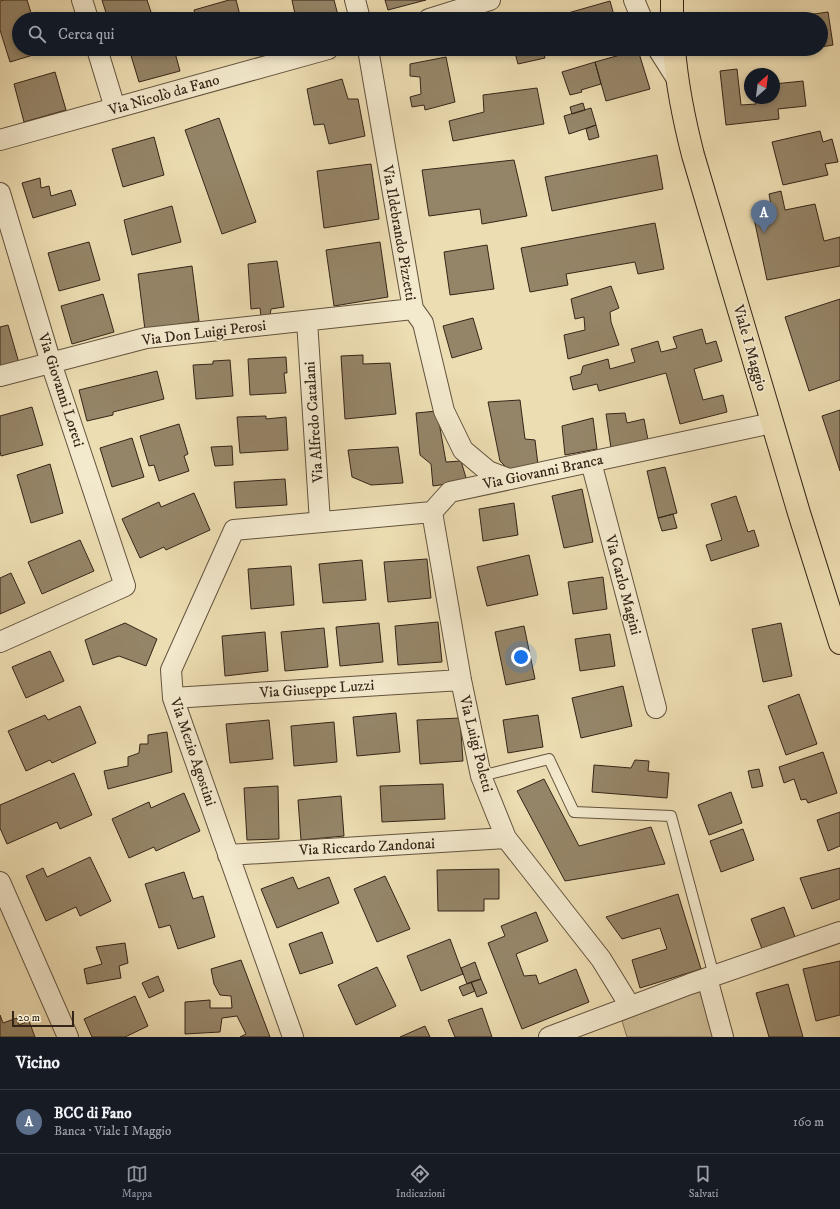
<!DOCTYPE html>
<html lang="it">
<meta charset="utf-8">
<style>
body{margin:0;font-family:"IM FELL DW Pica",serif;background:#20242c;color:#f1f3f6}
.compass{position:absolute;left:744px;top:68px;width:36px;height:36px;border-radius:50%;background:#171b24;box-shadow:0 2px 6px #0003;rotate:28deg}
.scale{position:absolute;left:12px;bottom:10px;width:62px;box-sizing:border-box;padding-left:4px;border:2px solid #352518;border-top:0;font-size:11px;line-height:14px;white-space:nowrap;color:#352518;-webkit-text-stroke:3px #f3e9cd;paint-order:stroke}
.you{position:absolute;left:521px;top:657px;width:14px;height:14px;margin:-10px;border:3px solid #fff;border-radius:50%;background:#1a73e8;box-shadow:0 0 0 6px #1a73e833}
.badge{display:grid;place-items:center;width:26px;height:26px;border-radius:50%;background:#8c9099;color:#fff;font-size:13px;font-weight:700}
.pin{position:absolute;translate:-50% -33px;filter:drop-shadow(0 1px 2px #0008)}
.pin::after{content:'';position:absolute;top:21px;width:14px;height:12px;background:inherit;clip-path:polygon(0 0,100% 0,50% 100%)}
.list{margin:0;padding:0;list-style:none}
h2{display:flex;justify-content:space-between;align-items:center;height:52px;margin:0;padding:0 16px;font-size:17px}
h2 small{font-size:13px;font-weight:400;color:#9ea1a6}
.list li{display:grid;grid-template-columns:26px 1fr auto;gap:12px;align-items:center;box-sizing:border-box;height:64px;padding:0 16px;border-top:1px solid #363941}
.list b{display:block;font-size:15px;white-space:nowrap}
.list p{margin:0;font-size:13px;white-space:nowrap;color:#9ea1a6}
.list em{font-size:13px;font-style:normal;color:#9ea1a6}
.icon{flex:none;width:22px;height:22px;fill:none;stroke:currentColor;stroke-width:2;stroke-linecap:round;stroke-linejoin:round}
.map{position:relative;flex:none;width:840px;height:1037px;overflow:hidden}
.search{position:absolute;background:#171b24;box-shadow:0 2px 6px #0003;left:12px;right:12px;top:12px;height:44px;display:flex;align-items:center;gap:10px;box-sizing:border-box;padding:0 14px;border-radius:22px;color:#9ea1a6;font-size:15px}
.sheet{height:116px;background:#171b24}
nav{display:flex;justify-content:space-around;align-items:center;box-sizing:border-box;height:56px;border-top:1px solid #363941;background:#171b24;font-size:11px;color:#9ea1a6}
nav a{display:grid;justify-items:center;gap:2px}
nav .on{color:#8c9099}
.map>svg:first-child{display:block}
.green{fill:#cebe98;stroke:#827258}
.building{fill:#958568;stroke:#352518}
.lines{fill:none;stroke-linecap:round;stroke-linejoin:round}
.service-casing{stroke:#63533e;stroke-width:12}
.minor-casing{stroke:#63533e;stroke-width:22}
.primary-casing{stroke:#352518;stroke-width:24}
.service{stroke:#f3e9cd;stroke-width:10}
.minor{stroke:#f3e9cd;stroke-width:20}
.primary{stroke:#edddb2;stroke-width:22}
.labels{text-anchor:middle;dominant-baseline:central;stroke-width:3.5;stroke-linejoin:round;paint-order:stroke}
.street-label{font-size:15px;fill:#352518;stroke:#f3e9cd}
</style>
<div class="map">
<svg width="840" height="1037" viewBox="0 0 840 1037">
<rect width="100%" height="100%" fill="#edddb2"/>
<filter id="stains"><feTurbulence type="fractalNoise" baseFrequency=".005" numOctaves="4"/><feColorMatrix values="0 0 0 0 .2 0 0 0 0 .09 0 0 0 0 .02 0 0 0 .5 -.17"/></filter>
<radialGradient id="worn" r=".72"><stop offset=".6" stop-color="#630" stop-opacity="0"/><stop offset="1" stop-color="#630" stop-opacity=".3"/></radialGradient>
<!-- green -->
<path class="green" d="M702,987l14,50h-89l-5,-16z"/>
<!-- building -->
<path class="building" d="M4,0h23l6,19h-14v30h23l1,3 -33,10 -10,-32v-29z
M102,0h45l5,15 -14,4h-30z
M229,0h7l5,19h-45l-2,-9z
M292,0h42l5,19h-43z
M385,0h41l-38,10z
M610,1l5,18h-45l-2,-6z
M828,12l5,33 -12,2v-28h-15l1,-4z
M129,49h45l6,22 -41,11z
M514,49h29l2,9 -27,6z
M638,50l12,39 -44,12 -11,-39z
M446,57l9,45 -30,8 -1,-5 -12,2 -2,-10 11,-3 -1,-17 -10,-1v-12z
M595,62l6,22 -20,6 1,2 -12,3 -8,-23z
M737,69l4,36 15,-1 -1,-6h19v-14l29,-3 3,25 -28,3 1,10 -53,6 -6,-54z
M55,72l11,38 -42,12 -10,-38z
M342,79l6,20h10l7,37 -36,8 -5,-20 -10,1 -7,-36z
M537,88l7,36 -91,17 -4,-20 35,-9 -1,-17z
M583,103l2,7 -13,4 -2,-7z
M591,108l5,17 -27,9 -5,-18z
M219,118l37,104 -34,12 -37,-104z
M596,125l3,12 -10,3 -3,-11z
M820,131l3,11 9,-3 6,23 -13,2 3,11 -45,10 -11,-43z
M154,137l10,38 -41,12 -11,-38z
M657,155l6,34 -111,22 -7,-34z
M514,160l13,56 -45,8 -2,-15 -51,7 -7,-46z
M371,164l8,55 -55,9 -7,-57z
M40,178l1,10 8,-2 2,10 20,-6 5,15 -43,13 -11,-35z
M781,191l4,19 30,-6 9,37 16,-4v29l-73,14 -15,-71 19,-4 -2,-11z
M172,206l9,36 -49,13 -8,-35z
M655,223l9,46 -26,5 -3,-12 -69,12 2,11 -38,7 -9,-44z
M89,242l11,38 -41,11 -11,-38z
M380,242l8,55 -54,9 -8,-56z
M487,245l7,44 -44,6 -6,-43z
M277,261l7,46 -13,2 -1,7 -9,1 -1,-9 -9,1 -3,-45z
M192,266l7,55 -54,9 -7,-56z
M611,286l8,22 -9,4 1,10 8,23 -51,14 -4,-24 21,-5 -1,-13 -9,2 -4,-20z
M103,294l11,38 -42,12 -11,-38z
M840,299v81l-31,11 -24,-74z
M473,318l9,31 -30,9 -9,-32z
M8,325l11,38 -19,6v-42z
M702,329l4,15 10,-3 6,20 -28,8 9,31 20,-5 4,17 -47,12 -14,-51 -67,18 -2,-7 -24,6 -3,-13 11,-3 2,-8 25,-7 2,10 25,-7 -4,-13 27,-8 3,11 16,-4 -4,-11z
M363,355v9l27,-1 6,51 -51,5 -4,-63z
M286,357l1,16h-3l2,20 -36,2 -2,-36z
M230,360l3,36 -37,3 -3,-34 20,-1v-3z
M157,371l7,28 -51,13v3l-26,6 -8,-31z
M520,400l5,39 10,1 3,25 -26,8 -12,-12 -12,-59z
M32,407l11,38 -42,11 -1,-5v-35z
M840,410v61l-18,-55z
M437,411l9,51 15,-1 6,20 -34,5 -2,-22 -11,-9 -4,-42z
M625,413l2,10 17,-4 4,21 -37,8 -5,-34z
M266,416v3l20,-2 2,33 -48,3 -3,-36z
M593,418l4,31 -32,6 -3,-29z
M179,424l9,30 -4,2 5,15 -30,10 -5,-16 -5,1 -9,-30z
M132,438l12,39 -32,10 -12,-39z
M232,446l1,19 -18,1 -4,-19z
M398,447l5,36 -32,2 -19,-8 -4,-27z
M50,464l13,49 -32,10 -14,-48z
M665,467l12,46 -19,5 -11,-47z
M285,479l2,26 -51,3 -2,-26z
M582,489l11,53 -29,6 -12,-52z
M194,493l16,37 -44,20 -2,-3 -24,11 -18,-39 37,-17 2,5z
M736,496l12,36 6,-2 5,16 -48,15 -5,-16 16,-5 -11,-36z
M514,503l4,32 -35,6 -4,-32z
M673,514l4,14 -15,3 -4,-13z
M80,540l14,31 -52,23 -14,-32z
M529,555l9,40 -51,11 -10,-39z
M427,559l4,39 -43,4 -4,-40z
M362,560l4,40 -43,3 -4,-39z
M291,566l3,39 -43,4 -3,-40z
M11,573l14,30 -25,11v-36z
M603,577l4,32 -34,5 -5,-32z
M438,622l4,40 -44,3 -3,-39z
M125,623l32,16 -11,27 -27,-10 -26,9 -8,-25z
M379,623l4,39 -43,4 -4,-39z
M781,623l11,53 -29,6 -11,-53z
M524,626l11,53 -29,6 -11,-53z
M324,628l4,39 -43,4 -4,-39z
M265,632l3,39 -43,5 -3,-40z
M610,634l5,32 -35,5 -5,-32z
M50,651l14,30 -38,17 -14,-31z
M623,686l9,40 -51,12 -9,-40z
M799,694l18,50 -31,11 -18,-49z
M80,706l16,37 -44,20 -2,-3 -24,11 -18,-40 37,-16 3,5z
M396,713l4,39 -43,4 -4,-39z
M538,715l5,32 -35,6 -5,-33z
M460,718l3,43 -43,3 -3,-44z
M269,720l4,39 -43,4 -4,-39z
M334,722l3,40 -43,4 -3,-40z
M167,732l5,40 -64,17 -4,-18 24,-5v-9l11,-4 1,-9h8v-9z
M823,752l14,41 -29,10 -2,-4 -5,1 -7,-21 -10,4 -5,-16z
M635,760l14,1 -1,10 21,2 -2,25 -75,-6 2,-27 37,3z
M759,769l4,17 -11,2 -4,-17z
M74,773l18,42 -32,14 -3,-7 -50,22 -7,-16v-23z
M544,779l35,67 72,-19 14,37 -100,17 -48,-90z
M443,784l2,35 -63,3 -2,-36z
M278,786l1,53 -32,1 -3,-52z
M731,792l11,31 -33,12 -11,-30z
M184,793l16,38 -44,20 -2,-4 -25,11 -17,-39 37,-17 2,6z
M341,796l3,40 -43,4 -3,-40z
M840,812v34l-12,5 -11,-31z
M743,829l11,31 -33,12 -11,-31z
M90,857l21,44 -31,15 -4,-9 -30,14 -20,-45 17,-8 4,9z
M840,868v31l-28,10 -12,-31z
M499,869v30h-15v12h-46l-1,-41z
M184,872l9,27 10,-3 12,41 -37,12 -8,-24 -11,3 -14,-44z
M385,876l25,53 -33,13 -23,-53z
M293,877l5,12 31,-12 10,26 -62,25 -16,-39z
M678,894l23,75 -61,19 -8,-28 35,-11 -7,-21 -38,11 -16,-22z
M784,907l11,30 -33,12 -11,-30z
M536,912l12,29 -32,13 8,22 12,-1 3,9 37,-15 13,33 -67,27 -34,-86 17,-7 -4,-10z
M322,932l11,31 -33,11 -11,-30z
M450,939l13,35 -42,17 -14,-35z
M125,943l3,20 -9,3 2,12 -34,6 -3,-15 18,-5 -6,-17z
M241,960l29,77h-30l6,-3 -9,-18 -15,2 -2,14 -35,2v-32l25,-2v8h22l-1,-12 -11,-1 -6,-11 -3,-15z
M840,961v54l-24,6 -13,-52z
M475,962l6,17 -14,5 -6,-16z
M377,967l19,39 -40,19 -18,-40z
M158,976l6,15 -15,7 -7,-15z
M481,979l6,14 -10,4 -6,-15z
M471,982l4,9 -12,5 -4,-9z
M788,984l15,53h-34l-13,-44z
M135,996l13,30 -23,11h-33l-8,-18z
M482,1008l10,29h-37l-7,-17z
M0,1015l3,8 14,-5 2,7 10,-4 6,16h-35z
M425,1026l5,11h-30z"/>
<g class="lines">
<!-- service casing -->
<g class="service-casing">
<path id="service" d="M481,776l68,-17 25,53 97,4 43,160"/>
</g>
<!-- minor casing -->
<g class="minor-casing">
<path id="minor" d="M82,0l6,19
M355,0l5,19
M634,0l8,19
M429,19l61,-19
M97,49l18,59
M368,49l45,260 10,14 21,88 19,39 25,21 21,8
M658,49l19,30
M0,140l328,-91
M0,193l51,170 74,223 -125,56
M307,321l13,201
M0,376l146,-38 267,-29
M591,462l65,246
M432,512l29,168 20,96 25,62 95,121 29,47
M173,698l288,-18
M228,855l278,-17
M0,882l68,155
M707,978l16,59
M293,1037l-120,-339 -2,-28 63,-140 198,-18 18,-20 322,-69
M549,1037l141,-53 150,-52"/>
</g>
<!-- primary casing -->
<g class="primary-casing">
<path id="primary" d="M672,0v19
M674,49c3,36 10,71 19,106l106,358 41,130"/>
</g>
<!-- service -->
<use href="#service" class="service"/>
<!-- minor -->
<use href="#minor" class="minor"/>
<!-- primary -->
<use href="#primary" class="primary"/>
</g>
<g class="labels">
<!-- street labels -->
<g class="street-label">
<text transform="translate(164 95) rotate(-16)">Via Nicolò da Fano</text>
<text transform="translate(399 233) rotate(80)">Via Ildebrando Pizzetti</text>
<text transform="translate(204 333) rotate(-7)">Via Don Luigi Perosi</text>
<text transform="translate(750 348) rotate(74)">Viale I Maggio</text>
<text transform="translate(61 390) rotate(72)">Via Giovanni Loreti</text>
<text transform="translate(314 422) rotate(-94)">Via Alfredo Catalani</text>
<text transform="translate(543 472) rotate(-12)">Via Giovanni Branca</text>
<text transform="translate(623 585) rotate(75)">Via Carlo Magini</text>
<text transform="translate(317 689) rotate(-4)">Via Giuseppe Luzzi</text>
<text transform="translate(476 744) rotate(76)">Via Luigi Poletti</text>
<text transform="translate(193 752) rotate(71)">Via Mezio Agostini</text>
<text transform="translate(367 847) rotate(-3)">Via Riccardo Zandonai</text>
</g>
</g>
<rect width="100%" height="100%" filter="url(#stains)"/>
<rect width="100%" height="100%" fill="url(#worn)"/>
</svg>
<svg class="compass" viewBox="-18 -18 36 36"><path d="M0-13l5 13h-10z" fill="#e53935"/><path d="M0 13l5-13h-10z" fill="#9ea1a6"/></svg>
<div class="scale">20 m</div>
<div class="you"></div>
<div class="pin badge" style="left:764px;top:233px;background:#5c6f8a">A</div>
<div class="search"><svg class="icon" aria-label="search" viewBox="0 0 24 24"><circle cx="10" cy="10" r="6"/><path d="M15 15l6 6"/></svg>Cerca qui</div>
</div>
<section class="sheet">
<h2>Vicino<small></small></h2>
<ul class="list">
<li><span class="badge" style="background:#5c6f8a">A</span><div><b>BCC di Fano</b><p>Banca · Viale I Maggio</p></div><em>160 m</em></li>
</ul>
</section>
<nav>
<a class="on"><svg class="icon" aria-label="map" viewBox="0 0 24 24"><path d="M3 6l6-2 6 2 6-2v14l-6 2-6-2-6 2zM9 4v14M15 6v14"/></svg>Mappa</a>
<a><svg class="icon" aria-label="directions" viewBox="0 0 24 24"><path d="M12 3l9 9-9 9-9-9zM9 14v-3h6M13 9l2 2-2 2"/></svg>Indicazioni</a>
<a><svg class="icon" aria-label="saved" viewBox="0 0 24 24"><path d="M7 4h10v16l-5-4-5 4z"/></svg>Salvati</a>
</nav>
